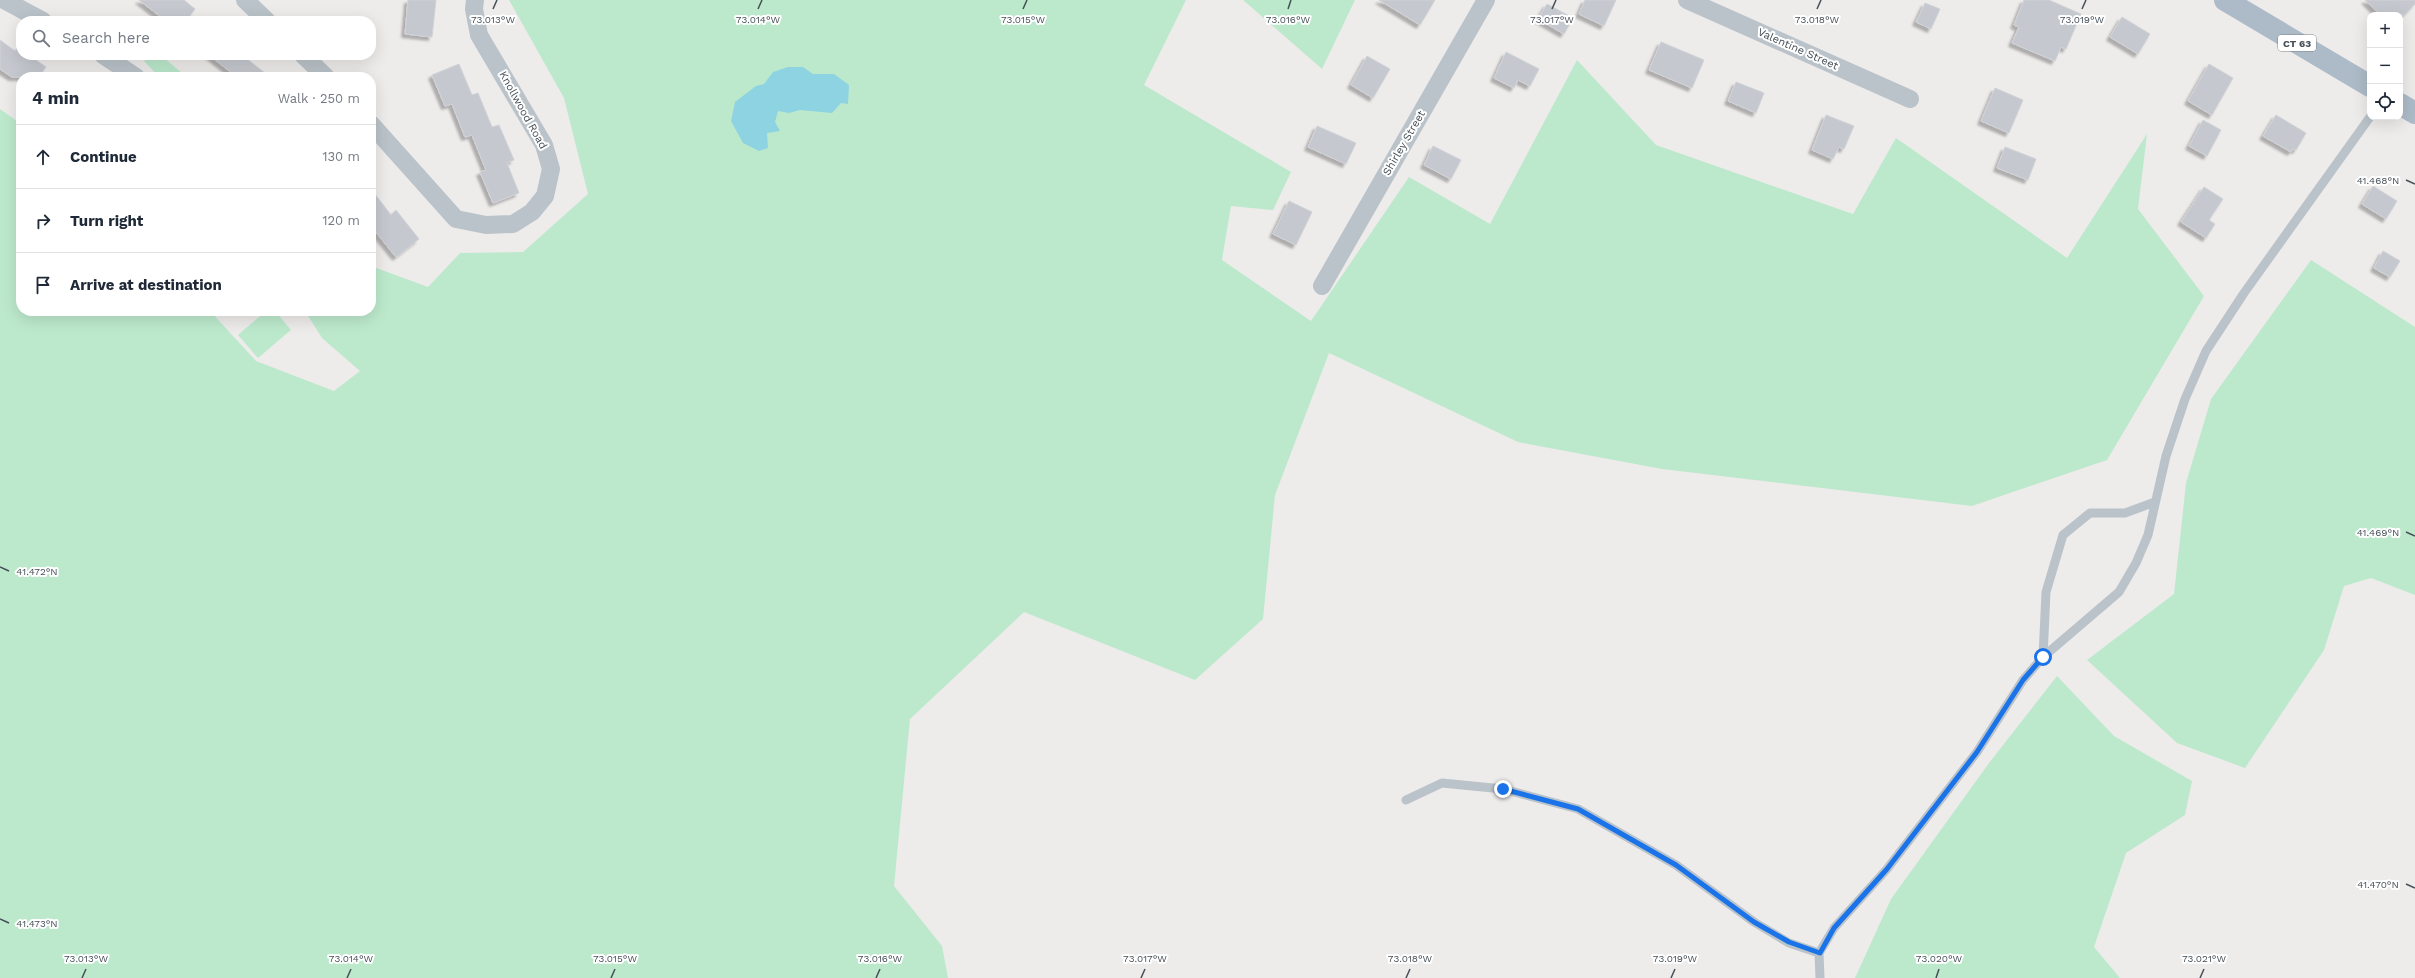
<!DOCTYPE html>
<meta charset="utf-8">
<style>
body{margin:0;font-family:"Work Sans",sans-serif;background:#f6f6f7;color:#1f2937}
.controls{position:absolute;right:12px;top:12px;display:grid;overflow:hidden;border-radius:8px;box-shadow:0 4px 16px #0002}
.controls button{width:36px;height:36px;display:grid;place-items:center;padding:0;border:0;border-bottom:1px solid #e0e1e3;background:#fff;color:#1f2937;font:20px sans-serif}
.stop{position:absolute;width:12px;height:12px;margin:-9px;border:3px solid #1a73e8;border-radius:50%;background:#fff}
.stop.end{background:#1a73e8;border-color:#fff;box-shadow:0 1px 4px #0008}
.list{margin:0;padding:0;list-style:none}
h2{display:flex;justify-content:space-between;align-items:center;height:52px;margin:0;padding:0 16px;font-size:17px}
h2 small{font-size:13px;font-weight:400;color:#747a83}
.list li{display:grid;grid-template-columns:26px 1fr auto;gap:12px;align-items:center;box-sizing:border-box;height:64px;padding:0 16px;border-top:1px solid #e0e1e3}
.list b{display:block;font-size:15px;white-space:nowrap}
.list em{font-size:13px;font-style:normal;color:#747a83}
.icon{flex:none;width:22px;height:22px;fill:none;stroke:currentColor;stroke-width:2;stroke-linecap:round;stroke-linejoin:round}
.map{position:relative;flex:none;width:2415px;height:978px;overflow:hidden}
.search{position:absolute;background:#fff;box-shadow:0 4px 16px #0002;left:16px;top:16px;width:360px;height:44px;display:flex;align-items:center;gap:10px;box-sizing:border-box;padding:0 14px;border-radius:16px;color:#747a83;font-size:15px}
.panel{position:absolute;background:#fff;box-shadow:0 4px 16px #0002;left:16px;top:72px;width:360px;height:244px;border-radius:16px}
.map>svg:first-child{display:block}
.green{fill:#bce9cc}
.water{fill:#8dd3e2}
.building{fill:#c5c8ce;stroke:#cfd2d6;filter:url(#shadow)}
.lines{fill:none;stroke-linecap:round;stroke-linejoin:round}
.lane{stroke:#bac3c9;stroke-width:9}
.street{stroke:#bac3c9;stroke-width:18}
.primary{stroke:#adbbc8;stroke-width:22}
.route{stroke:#1a73e8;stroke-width:5}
.ticks{fill:none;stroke:#454f56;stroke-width:1.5}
.labels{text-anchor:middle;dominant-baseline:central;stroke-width:4;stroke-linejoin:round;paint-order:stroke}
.shield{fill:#fff;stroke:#7d8489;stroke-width:1}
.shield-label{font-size:10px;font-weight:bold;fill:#454f56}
.street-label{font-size:11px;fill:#454f56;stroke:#fff}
.ticks-label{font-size:10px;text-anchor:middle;fill:#454f56;stroke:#fff;stroke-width:4;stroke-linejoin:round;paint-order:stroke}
</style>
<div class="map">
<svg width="2415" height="978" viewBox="0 0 2415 978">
<defs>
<filter id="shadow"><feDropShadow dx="-3.5" dy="3.5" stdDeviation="1" flood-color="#0004"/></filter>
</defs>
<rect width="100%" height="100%" fill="#eeebeb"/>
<!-- green -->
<path class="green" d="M509,0h677l-42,85 147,87 -18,38 -42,-4 -9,54 89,61 98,-144 81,47 87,-164 79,85 197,69 43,-76 171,120 80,-124 -9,75 66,87 -97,164 -135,46 -310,-37 -144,-27 -189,-89 -54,142 -12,124 -68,61 -171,-68 -114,107 -16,167 48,60 6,32h-948v-869l21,15v187h189l46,50 78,30 26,-20 -38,-33 -17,-27h66v-45l57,21 32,-34 63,-1 65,-58 -24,-96z
M1243,0h112l-33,69z
M154,55h6l27,22h-28l-15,-16z
M2311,260l104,67v268l-44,-17 -27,8 -20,64 -79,118 -68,-25 -90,-83 87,-66 12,-111 25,-84z
M266,311h9l16,19 -33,28 -20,-23z
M2057,676l57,60 78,45 -7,34 -59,38 -32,94 26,31h-265l36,-79 98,-136z"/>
<!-- water -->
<path class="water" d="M788,67h15l10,7h21l15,11 -1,19 -7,-1 -9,10 -32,-3 -11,3 -11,-2 -3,11 5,9 -13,2 1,15 -9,3 -16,-8 -12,-22 4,-19 21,-16 8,-2 9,-12z"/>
<!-- building -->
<path class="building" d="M139,0h45l11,9 -9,12h-20z
M408,0h28l-4,37 -27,-3z
M1379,0h56l-15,25z
M1585,0h31l-12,26 -25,-12z
M2024,0h25l32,14 -15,35 -5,-2 -6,14 -43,-18 7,-16 -5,-2z
M2365,0h50v4l-11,11h-24z
M1925,3l15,6 -9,20 -15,-7z
M1547,4l26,14 -9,16 -26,-15z
M2122,17l28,17 -12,20 -28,-17z
M0,40l15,11 3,-4 3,2v6h8l17,12 -7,10h-27l-12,-8z
M1661,42l43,18 -12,28 -43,-18z
M1506,52l33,17 -9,17 -12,-6 -4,8 -20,-10z
M209,55h33l28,22h-33z
M1367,56l23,13 -17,29 -22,-13z
M459,64l13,31 6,-2 14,34 7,-2 15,35 -7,3 12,30 -26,10 -13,-31 6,-2 -14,-35 -7,2 -13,-33 -7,2 -13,-31z
M2209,64l24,14 -21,37 -24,-14z
M1736,82l28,11 -8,20 -28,-12z
M1995,88l28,12 -14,33 -28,-12z
M1826,115l28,11 -10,23 -5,-2 -6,12 -21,-9z
M2276,115l30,18 -10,17 -3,-1 -2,3 -28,-16z
M2203,120l18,10 -14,26 -18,-10z
M1317,126l39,17 -10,21 -38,-17z
M1433,146l28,14 -10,19 -27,-14z
M2005,147l31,12 -8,21 -31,-12z
M2373,186l24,15 -11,18 -24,-15z
M2204,187l19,12 -14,21 6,4 -9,14 -25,-16z
M371,189l20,26 5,-5 23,29 -23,18 -25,-31z
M1289,201l23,11 -16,33 -23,-11z
M2383,251l17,10 -10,16 -16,-9z"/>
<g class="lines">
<!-- lane -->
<path class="lane" d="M2043,657l3,-65 17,-57 27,-22h35l30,-11
M1406,800l36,-17 61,6 75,20 98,56 78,57 35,21 30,10
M1820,978l-1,-25 15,-25 53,-59 90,-117 46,-72 20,-23 76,-65 17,-29 12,-28 18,-79 19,-57 21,-48 38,-58 126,-176"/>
<!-- street -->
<path class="street" d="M4,0l39,21
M245,0l22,21
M1687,0l223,99
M103,55l33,22
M303,55l23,22
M371,124l85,95 30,6 27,-1 19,-12 13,-16 6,-27 -7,-24 -65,-110 -5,-26 1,-9
M1322,286l164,-286"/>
<!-- primary -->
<path class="primary" d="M2225,0l145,86
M2400,104l15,9"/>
</g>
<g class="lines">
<!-- route -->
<path class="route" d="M1503,789l75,20 98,56 78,57 35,20 31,11 14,-25 53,-59 90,-117 46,-72 20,-23"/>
</g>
<!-- ticks -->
<path class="ticks" d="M493,9l4,-9M758,9l4,-9M1023,9l4,-9M1288,9l3,-9M1552,9l4,-9M1817,9l4,-9M2082,9l4,-9M2406,180l9,4M2406,532l9,4M0,567l9,4M2406,884l9,4M0,919l9,4M82,978l4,-9M347,978l4,-9M611,978l4,-9M876,978l4,-9M1141,978l4,-9M1406,978l4,-9M1671,978l4,-9M1936,978l3,-9M2200,978l4,-9"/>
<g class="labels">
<!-- shield labels -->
<rect class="shield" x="2278" y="35" width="38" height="16" rx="3"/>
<g class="shield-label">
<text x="2297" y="43">CT 63</text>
</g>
<!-- street labels -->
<g class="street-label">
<text transform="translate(1798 49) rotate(24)">Valentine Street</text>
<text transform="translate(523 110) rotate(61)">Knollwood Road</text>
<text transform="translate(1404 143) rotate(-60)">Shirley Street</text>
</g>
</g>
<g class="ticks-label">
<text x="493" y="23">73.013°W</text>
<text x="758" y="23">73.014°W</text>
<text x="1023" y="23">73.015°W</text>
<text x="1288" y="23">73.016°W</text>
<text x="1552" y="23">73.017°W</text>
<text x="1817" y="23">73.018°W</text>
<text x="2082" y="23">73.019°W</text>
<text x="2378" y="184">41.468°N</text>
<text x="2378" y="536">41.469°N</text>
<text x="37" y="575">41.472°N</text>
<text x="2378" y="888">41.470°N</text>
<text x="37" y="927">41.473°N</text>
<text x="86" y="962">73.013°W</text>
<text x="351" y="962">73.014°W</text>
<text x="615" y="962">73.015°W</text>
<text x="880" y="962">73.016°W</text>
<text x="1145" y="962">73.017°W</text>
<text x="1410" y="962">73.018°W</text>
<text x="1675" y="962">73.019°W</text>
<text x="1939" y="962">73.020°W</text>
<text x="2204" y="962">73.021°W</text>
</g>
</svg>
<div class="controls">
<button>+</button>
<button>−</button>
<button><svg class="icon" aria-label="locate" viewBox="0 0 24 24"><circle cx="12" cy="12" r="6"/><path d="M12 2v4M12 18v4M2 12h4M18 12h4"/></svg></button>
</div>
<div class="stop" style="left:2043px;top:657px"></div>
<div class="stop end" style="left:1503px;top:789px"></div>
<div class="search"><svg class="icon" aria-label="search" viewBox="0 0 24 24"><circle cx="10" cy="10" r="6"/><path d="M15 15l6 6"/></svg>Search here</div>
<section class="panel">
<h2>4 min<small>Walk · 250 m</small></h2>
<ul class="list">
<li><svg class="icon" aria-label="ahead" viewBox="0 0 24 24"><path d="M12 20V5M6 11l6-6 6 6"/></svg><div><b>Continue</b></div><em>130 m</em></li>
<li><svg class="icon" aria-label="right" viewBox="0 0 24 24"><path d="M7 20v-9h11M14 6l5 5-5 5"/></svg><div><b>Turn right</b></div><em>120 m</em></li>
<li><svg class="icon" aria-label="arrive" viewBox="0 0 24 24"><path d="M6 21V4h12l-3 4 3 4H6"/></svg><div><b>Arrive at destination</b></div></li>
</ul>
</section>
</div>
